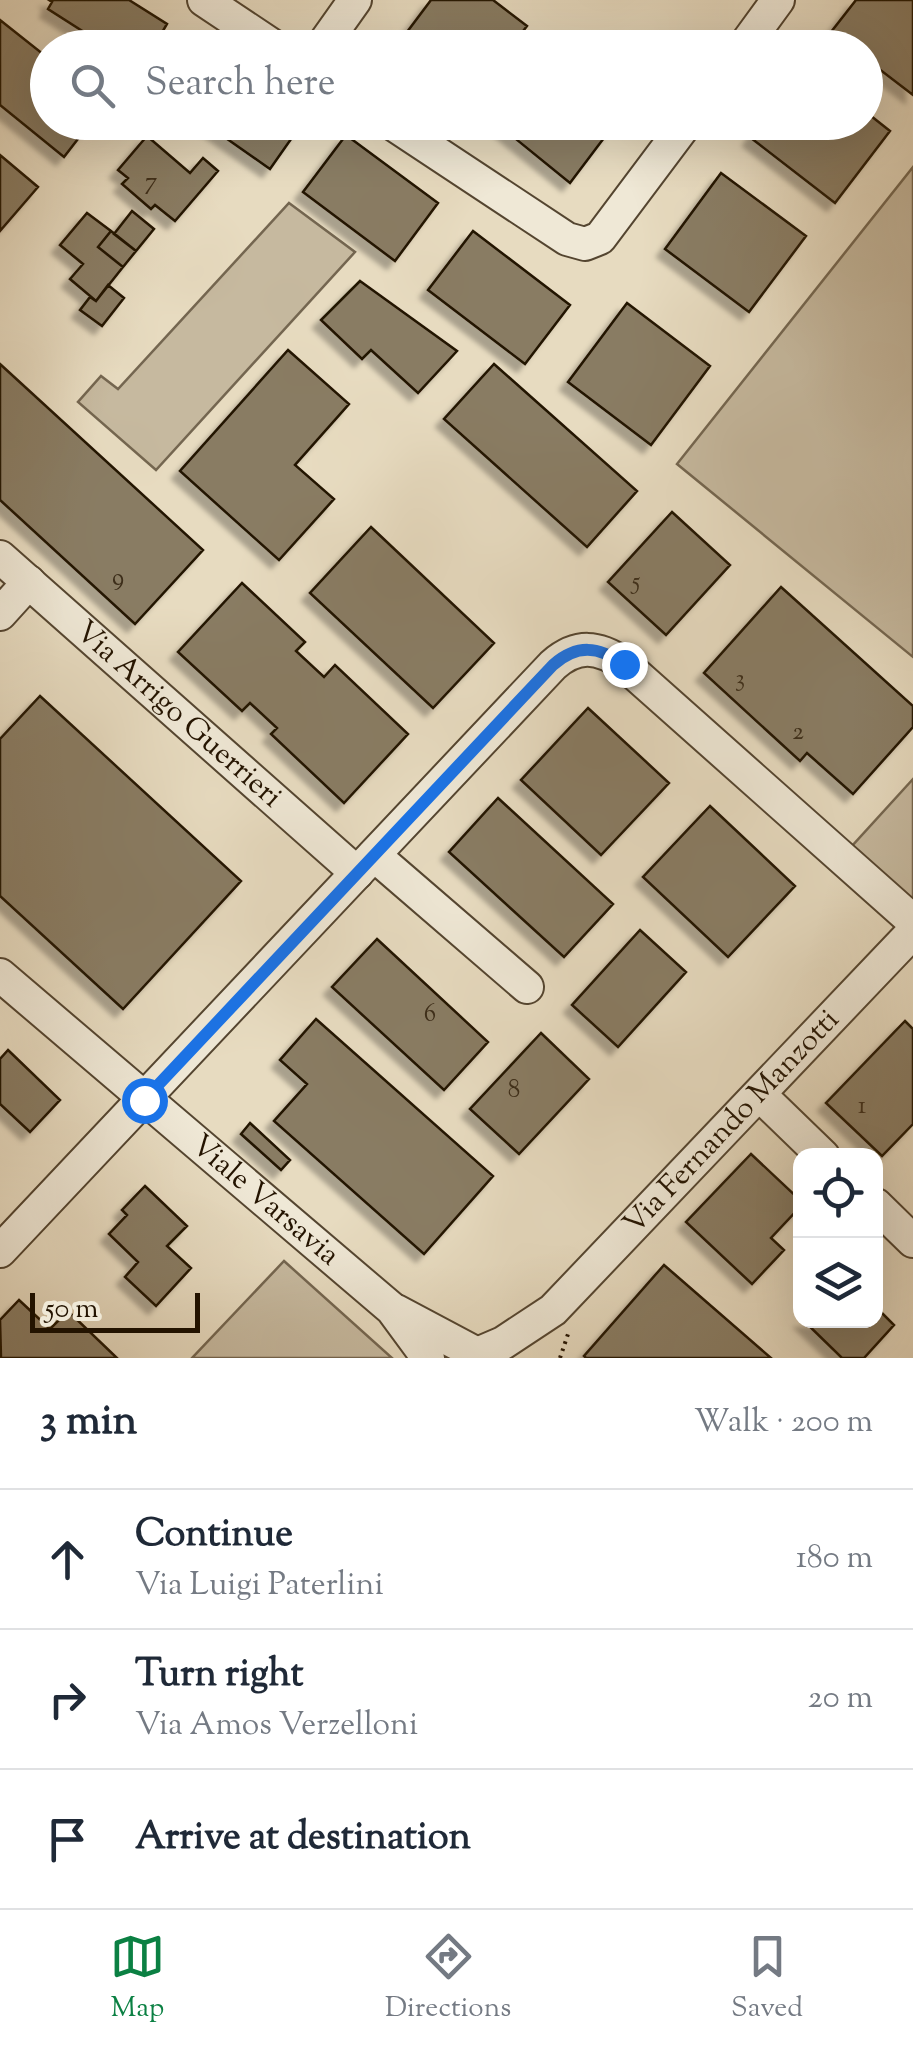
<!DOCTYPE html>
<meta charset="utf-8">
<style>
body{margin:0;font-family:"Sorts Mill Goudy",serif;background:#f6f6f7;color:#1f2937}
.controls{position:absolute;right:30px;bottom:30px;display:grid;overflow:hidden;border-radius:20px;box-shadow:0 10px 40px #0002}
.controls button{width:90px;height:90px;display:grid;place-items:center;padding:0;border:0;border-bottom:2px solid #e0e1e3;background:#fff;color:#1f2937;font:50px sans-serif}
.scale{position:absolute;left:30px;bottom:25px;width:170px;box-sizing:border-box;padding-left:10px;border:5px solid #231300;border-top:0;font-size:28px;line-height:35px;white-space:nowrap;color:#231300;-webkit-text-stroke:8px #efe8d6;paint-order:stroke}
.stop{position:absolute;width:30px;height:30px;margin:-22px;border:8px solid #1a73e8;border-radius:50%;background:#fff}
.stop.end{background:#1a73e8;border-color:#fff;box-shadow:0 2px 10px #0008}
.list{margin:0;padding:0;list-style:none}
h2{display:flex;justify-content:space-between;align-items:center;height:130px;margin:0;padding:0 40px;font-size:42px}
h2 small{font-size:32px;font-weight:400;color:#747a83}
.list li{display:grid;grid-template-columns:65px 1fr auto;gap:30px;align-items:center;box-sizing:border-box;height:140px;padding:0 40px;border-top:2px solid #e0e1e3}
.list b{display:block;font-size:38px;white-space:nowrap}
.list p{margin:0;font-size:32px;white-space:nowrap;color:#747a83}
.list em{font-size:32px;font-style:normal;color:#747a83}
.icon{flex:none;width:55px;height:55px;fill:none;stroke:currentColor;stroke-width:2;stroke-linecap:round;stroke-linejoin:round}
.map{position:relative;flex:none;width:913px;height:1358px;overflow:hidden}
.search{position:absolute;background:#fff;box-shadow:0 10px 40px #0002;left:30px;right:30px;top:30px;height:110px;display:flex;align-items:center;gap:25px;box-sizing:border-box;padding:0 35px;border-radius:55px;color:#747a83;font-size:38px}
.sheet{height:550px;background:#fff}
nav{display:flex;justify-content:space-around;align-items:center;box-sizing:border-box;height:140px;border-top:2px solid #e0e1e3;background:#fff;font-size:28px;color:#747a83}
nav a{display:grid;justify-items:center;gap:5px}
nav .on{color:#0b8043}
.map>svg:first-child{display:block}
.grass{fill:#c6b99f;stroke:#746650;stroke-width:2.5}
.building{fill:#897b64;stroke:#231300;stroke-width:2.5;filter:url(#shadow)}
.lines{fill:none;stroke-linecap:round;stroke-linejoin:round}
.minor-casing{stroke:#544530;stroke-width:36}
.path{stroke:#231300;stroke-width:4;stroke-dasharray:2.5 5;stroke-linecap:butt}
.minor{stroke:#efe8d6;stroke-width:32}
.route{stroke:#1a73e8;stroke-width:12}
.labels{text-anchor:middle;dominant-baseline:central;stroke-width:8;stroke-linejoin:round;paint-order:stroke}
.number-label{font-size:25px;fill:#3c2d19}
.street-label{font-size:30px;fill:#231300;stroke:#efe8d6}
</style>
<div class="map">
<svg width="913" height="1358" viewBox="0 0 913 1358">
<defs>
<filter id="shadow"><feDropShadow dx="-8" dy="8" stdDeviation="2.5" flood-color="#0004"/></filter>
</defs>
<rect width="100%" height="100%" fill="#e7dbc0"/>
<filter id="stains"><feTurbulence type="fractalNoise" baseFrequency=".002" numOctaves="4"/><feColorMatrix values="0 0 0 0 .2 0 0 0 0 .09 0 0 0 0 .02 0 0 0 .5 -.17"/></filter>
<radialGradient id="worn" r=".72"><stop offset=".6" stop-color="#630" stop-opacity="0"/><stop offset="1" stop-color="#630" stop-opacity=".3"/></radialGradient>
<!-- grass -->
<path class="grass" d="M913,167v490l-236,-193z
M289,203l66,49 -199,218 -78,-68 23,-26 17,13z
M913,779v123l-61,-56z
M284,1261l108,97h-200z"/>
<!-- building -->
<path class="building" d="M49,0h80l38,24 -14,24h-44l-61,-39 4,-7z
M431,0h62l34,26 -17,22h-115z
M856,0h57v95l-47,-36v-11h-15l-20,-16z
M0,20l48,38v64h43l-27,35 -64,-52z
M866,112l24,19 -55,72 -84,-65 11,-16h104z
M203,122h100l-33,47z
M495,122h121l-46,61z
M346,135l92,68 -43,58 -92,-69z
M147,136l43,37 13,-15 15,13 -43,50 -20,-16 -4,4 -29,-25 6,-6 -10,-8z
M0,155l38,32 -38,44z
M721,173l85,63 -57,76 -84,-63z
M132,211l22,18 -18,22 -22,-17z
M87,213l24,18 -13,16 25,20 -27,34 -26,-22 13,-15 -23,-19z
M111,231l25,20 -13,16 -25,-20z
M473,231l97,74 -45,59 -97,-74z
M360,281l97,70 -39,42 -47,-43 -9,9 -41,-39z
M108,285l16,13 -22,28 -22,-16 10,-13 6,4z
M627,303l83,63 -59,79 -83,-63z
M288,350l61,54 -54,61 39,34 -55,61 -99,-89z
M0,364l203,186 -68,74 -135,-124z
M494,364l143,127 -50,56 -143,-128z
M672,512l58,53 -64,70 -58,-53z
M371,527l123,116 -61,65 -123,-115z
M242,583l63,59 -9,9 28,26 11,-12 73,69 -64,69 -73,-69 6,-6 -27,-25 -8,8 -64,-59z
M781,587l132,119v21l-60,67 -46,-41 -7,8 -96,-88z
M40,696l201,185 -118,128 -123,-113v-157z
M588,708l81,75 -68,72 -80,-75z
M498,798l115,106 -49,53 -115,-105z
M710,806l85,80 -67,71 -85,-80z
M640,930l46,42 -68,75 -46,-42z
M377,939l111,103 -44,48 -112,-103z
M316,1019l177,157 -69,78 -150,-133 33,-37 -27,-24z
M905,1021l8,8v95l-31,32 -56,-53z
M541,1033l48,46 -70,75 -49,-45z
M8,1050l52,50 -30,32 -30,-28v-45z
M250,1123l40,37 -9,10 -40,-36z
M751,1154l49,46v7l-29,31 13,12 -32,34 -66,-62z
M145,1186l42,40 -20,20 24,22 -35,38 -31,-29 13,-15 -29,-28 18,-19 -5,-5z
M664,1265l107,93h-185l-2,-2z
M19,1300l31,29 18,-18 49,47h-116l-1,-38z
M876,1307l18,18 -30,33h-22l-39,-38h73z"/>
<g class="lines">
<!-- minor casing -->
<g class="minor-casing">
<g id="minor">
<path d="M204,0l72,48"/>
<path d="M321,48l34,-48"/>
<path d="M743,48l35,-48"/>
<path d="M390,122l177,117 18,5 15,-6 87,-116"/>
<path id="s1" d="M0,557l357,316"/>
<path d="M0,614l29,-32"/>
<path d="M374,855l153,132"/>
<path id="s2" d="M0,975l392,334 36,49"/>
<path d="M760,1095l63,61"/>
<path d="M876,1205l37,36"/>
<path d="M0,1251l553,-586c24,-21 45,-19 71,-1l289,257"/>
<path d="M396,1311l79,42"/>
<path id="s3" d="M482,1352l21,-9 50,-33 360,-378"/>
</g>
</g>
<!-- path -->
<path class="path" d="M560,1358l8,-24"/>
<!-- minor -->
<use href="#minor" class="minor"/>
</g>
<g class="lines">
<!-- route -->
<path class="route" d="M144,1100l409,-435c24,-21 45,-19 71,-1"/>
</g>
<g class="labels">
<!-- number labels -->
<g class="number-label">
<text x="151" y="183">7</text>
<text x="118" y="579">9</text>
<text x="636" y="583">5</text>
<text x="740" y="680">3</text>
<text x="798" y="733">2</text>
<text x="430" y="1015">6</text>
<text x="514" y="1091">8</text>
<text x="862" y="1107">1</text>
</g>
<!-- street labels -->
<g class="street-label">
<text stroke="none"><textPath href="#s1" startOffset="238">Via Arrigo Guerrieri</textPath></text>
<text stroke="none"><textPath href="#s3" startOffset="342">Via Fernando Manzotti</textPath></text>
<text stroke="none"><textPath href="#s2" startOffset="348">Viale Varsavia</textPath></text>
</g>
</g>
<rect width="100%" height="100%" filter="url(#stains)"/>
<rect width="100%" height="100%" fill="url(#worn)"/>
</svg>
<div class="controls">
<button><svg class="icon" aria-label="locate" viewBox="0 0 24 24"><circle cx="12" cy="12" r="6"/><path d="M12 2v4M12 18v4M2 12h4M18 12h4"/></svg></button>
<button><svg class="icon" aria-label="layers" viewBox="0 0 24 24"><path d="M12 4l9 5-9 5-9-5zM3 14l9 5 9-5"/></svg></button>
</div>
<div class="scale">50 m</div>
<div class="stop" style="left:144px;top:1100px"></div>
<div class="stop end" style="left:624px;top:664px"></div>
<div class="search"><svg class="icon" aria-label="search" viewBox="0 0 24 24"><circle cx="10" cy="10" r="6"/><path d="M15 15l6 6"/></svg>Search here</div>
</div>
<section class="sheet">
<h2>3 min<small>Walk · 200 m</small></h2>
<ul class="list">
<li><svg class="icon" aria-label="ahead" viewBox="0 0 24 24"><path d="M12 20V5M6 11l6-6 6 6"/></svg><div><b>Continue</b><p>Via Luigi Paterlini</p></div><em>180 m</em></li>
<li><svg class="icon" aria-label="right" viewBox="0 0 24 24"><path d="M7 20v-9h11M14 6l5 5-5 5"/></svg><div><b>Turn right</b><p>Via Amos Verzelloni</p></div><em>20 m</em></li>
<li><svg class="icon" aria-label="arrive" viewBox="0 0 24 24"><path d="M6 21V4h12l-3 4 3 4H6"/></svg><div><b>Arrive at destination</b></div></li>
</ul>
</section>
<nav>
<a class="on"><svg class="icon" aria-label="map" viewBox="0 0 24 24"><path d="M3 6l6-2 6 2 6-2v14l-6 2-6-2-6 2zM9 4v14M15 6v14"/></svg>Map</a>
<a><svg class="icon" aria-label="directions" viewBox="0 0 24 24"><path d="M12 3l9 9-9 9-9-9zM9 14v-3h6M13 9l2 2-2 2"/></svg>Directions</a>
<a><svg class="icon" aria-label="saved" viewBox="0 0 24 24"><path d="M7 4h10v16l-5-4-5 4z"/></svg>Saved</a>
</nav>
